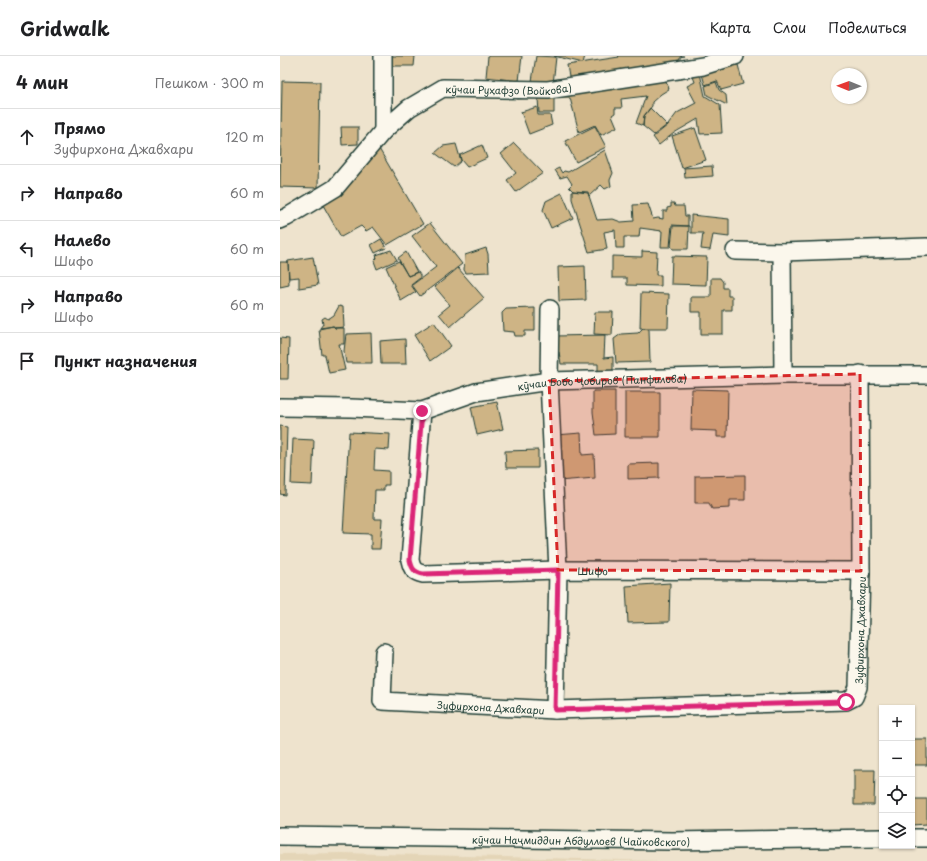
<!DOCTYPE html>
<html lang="ru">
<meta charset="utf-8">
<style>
body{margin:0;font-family:"Playpen Sans",sans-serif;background:#f6f6f6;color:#202124}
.controls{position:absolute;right:12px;bottom:12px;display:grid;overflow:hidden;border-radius:0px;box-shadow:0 1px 3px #0004}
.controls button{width:36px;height:36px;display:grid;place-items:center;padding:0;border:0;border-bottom:1px solid #e0e0e0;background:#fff;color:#202124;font:20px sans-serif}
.compass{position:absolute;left:551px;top:12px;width:36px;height:36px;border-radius:50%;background:#fff;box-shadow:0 1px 3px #0004;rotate:271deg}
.stop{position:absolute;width:12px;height:12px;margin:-9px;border:3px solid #db2777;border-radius:50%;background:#fff}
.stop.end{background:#db2777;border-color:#fff;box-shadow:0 1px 4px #0008}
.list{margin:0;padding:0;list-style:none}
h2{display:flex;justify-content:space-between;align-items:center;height:52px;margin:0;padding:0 16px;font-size:17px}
h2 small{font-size:13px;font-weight:400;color:#757577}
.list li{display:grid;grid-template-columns:26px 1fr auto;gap:12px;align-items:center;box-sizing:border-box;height:56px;padding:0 16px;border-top:1px solid #e0e0e0}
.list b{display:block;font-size:15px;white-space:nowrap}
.list p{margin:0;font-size:13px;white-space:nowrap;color:#757577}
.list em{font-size:13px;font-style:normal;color:#757577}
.icon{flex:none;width:22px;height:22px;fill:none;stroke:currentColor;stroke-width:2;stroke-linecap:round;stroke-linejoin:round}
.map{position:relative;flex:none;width:647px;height:805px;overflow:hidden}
header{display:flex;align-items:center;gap:24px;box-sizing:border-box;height:56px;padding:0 20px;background:#fff;border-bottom:1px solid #e0e0e0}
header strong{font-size:19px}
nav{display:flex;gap:22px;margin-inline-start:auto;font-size:14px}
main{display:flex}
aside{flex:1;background:#fff}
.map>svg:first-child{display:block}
.built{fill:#e4d5b7}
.building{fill:#ceb485;stroke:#1f3d34}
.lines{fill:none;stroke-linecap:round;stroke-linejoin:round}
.street-casing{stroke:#1f3d34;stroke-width:20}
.street{stroke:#fbf7ec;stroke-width:17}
.route{stroke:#db2777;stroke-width:5}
.marked{fill:#d62828;fill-opacity:0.2;stroke:#d62828;stroke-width:3;stroke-dasharray:8 5;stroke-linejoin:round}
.labels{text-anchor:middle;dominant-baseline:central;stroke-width:3.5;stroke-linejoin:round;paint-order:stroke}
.street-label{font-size:10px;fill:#1f3d34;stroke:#fbf7ec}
</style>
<header>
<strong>Gridwalk</strong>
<nav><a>Карта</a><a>Слои</a><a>Поделиться</a></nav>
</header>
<main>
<aside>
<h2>4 мин<small>Пешком · 300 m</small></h2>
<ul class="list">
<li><svg class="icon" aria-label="ahead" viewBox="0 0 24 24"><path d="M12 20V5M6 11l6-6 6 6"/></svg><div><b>Прямо</b><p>Зуфирхона Джавхари</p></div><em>120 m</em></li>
<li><svg class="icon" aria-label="right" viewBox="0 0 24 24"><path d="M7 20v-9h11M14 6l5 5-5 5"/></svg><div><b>Направо</b></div><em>60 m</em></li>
<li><svg class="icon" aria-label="left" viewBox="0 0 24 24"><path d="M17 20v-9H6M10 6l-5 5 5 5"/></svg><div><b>Налево</b><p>Шифо</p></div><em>60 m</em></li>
<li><svg class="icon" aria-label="right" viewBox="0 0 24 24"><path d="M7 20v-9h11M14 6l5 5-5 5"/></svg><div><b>Направо</b><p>Шифо</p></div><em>60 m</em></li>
<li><svg class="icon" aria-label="arrive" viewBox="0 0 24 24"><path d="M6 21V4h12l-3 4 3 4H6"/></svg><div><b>Пункт назначения</b></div></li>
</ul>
</aside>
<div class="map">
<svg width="647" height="805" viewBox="0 0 647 805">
<rect width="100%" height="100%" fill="#eee3cd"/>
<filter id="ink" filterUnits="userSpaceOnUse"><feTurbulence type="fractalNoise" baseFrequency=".025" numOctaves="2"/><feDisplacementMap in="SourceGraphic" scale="8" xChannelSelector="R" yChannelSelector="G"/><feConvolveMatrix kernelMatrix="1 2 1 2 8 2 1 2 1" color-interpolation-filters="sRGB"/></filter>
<g filter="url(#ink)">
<!-- built -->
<path class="built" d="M62,797l321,8h-383v-7z"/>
<!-- building -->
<path class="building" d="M110,0h25l-1,10h-24z
M208,0h34l-3,25 -33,-4z
M256,0l20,1 -3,27 -21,-3z
M274,0h31l-2,7z
M338,0h66l-4,1v8l-110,18 -3,-18 52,-8z
M457,5l6,23 -22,6 -4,-9 -12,4 -4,-15z
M419,13l6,27 15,9 2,28 -22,1 -2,-15 -24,14 -15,12 -6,-8 15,-12 9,-12 19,-10 -9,-17 8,-4 -3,-8 -26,7 3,8 -8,5 -9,8v4l-8,10 -1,10 -7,-3 10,-27 -25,3 1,9h-7v5l-3,2 5,12 -16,8 -6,-10 -16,7 -9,-34 -16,1v-2h-16l-2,1 -20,1 -2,-7z
M2,25l38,1 -2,106 -38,-1z
M436,26l3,8 7,5 1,10 -20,-10 -2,-9z
M274,41v16h-15l-1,-15z
M257,51l1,8h12l2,10 -23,9 -8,-22z
M370,52l17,17 -13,10 -11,-9 1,-10z
M315,70l11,21 -30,15 -11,-21z
M61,71h17v17l-16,1z
M415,72l11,32 -24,8 -10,-32z
M234,87l29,30 -27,19 -9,-12 9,-7 -15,-19z
M176,88l5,17 -7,6 -19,-14 8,-7z
M202,89l5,13 -20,9 -6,-7 -1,-5z
M98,91l45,77 -36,21 -14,-18 -7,4 -5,-5 -20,11 -18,-32z
M325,94l8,23 -3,7 1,6 -6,3 -4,-4 -12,11 -1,-4 -15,-1 -4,-4 3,-3 -5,-8 -7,2 -5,-8 4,-2 3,5 2,-2 4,1z
M432,110l1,10 -28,2 -1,-10z
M292,135l16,2 9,27 16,-1 8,3 13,-1 -1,-16 15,-1 5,15 5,-1 5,1v-8h4v-3l4,-1v-4h3l1,3h9l1,10h3v10l-16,-1 -2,22h-9l1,-16 -22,-3 -1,9h-15v11h-8l-1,-18 -11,2 3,17 -18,3 -17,-53z
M282,137l11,25 -22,10 -8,-18 3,-9z
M411,159l38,4v18l-16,-2 -3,15 -9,-1 2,-16h-12z
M150,167l32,41 -42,32 -8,-11 24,-18 -24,-31z
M393,170h16l-1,23h-15l-2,-3z
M101,183l5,9 -11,5 -4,-8z
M206,192l2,6 1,18 -23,1 -2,-3 1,-15z
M111,194l6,10 -20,9 -3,-8 3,-3 -1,-3z
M362,195l15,1 -1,23h5v11l-34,-1v-7h-15v-22l30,1z
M126,196l11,20 -9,4 -10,-18z
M392,200l35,1 -1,28 -35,-1z
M33,201l5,28 -19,3v-11l-10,1 -1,-17z
M119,205l9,15 10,-4 2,3v3l-9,7 5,7 -15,9 -15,-34z
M0,206h8l1,23 -9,2z
M305,210l1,34 -27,1 -1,-34z
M178,212l26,30 -34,29 -11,-13 11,-9 -15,-18z
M431,222h9l3,4v6h5v8h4v14h-9v24h-22v-22h-10v-15h20z
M361,237l28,1 -1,34h-28z
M59,250l4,1 1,20 -9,1 -1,-2 -14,2 3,-4 -1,-5 3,-2 3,2 6,-4z
M255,252v23h-10v5h-10l-1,-4 -11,-1 -1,-18 4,-4z
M315,256h18l-1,23 -18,-1z
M154,266l17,24 -21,15 -16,-26z
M53,270l2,2h9v16h-5l6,26 -16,3 -4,-18h-3l-3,-26z
M363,272l6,1 1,33 -34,1 -2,-24 7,-5 17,-1z
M91,277l1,30h-26l-2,-12 2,-17z
M325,279l-1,23 9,-1v14h-15v-7h-37l-2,-12 -5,-1 1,-15z
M0,282l9,1 -1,40h-8z
M125,283l1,25h-25l-1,-23z
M412,333l36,1 -1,47h-10v-6l-26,-1z
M313,335h22v43l-19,1 -3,-23z
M345,336h35v45h-35z
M217,346l6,27 -26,6 -6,-28z
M0,370l7,1 -2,68 -5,-1z
M69,376l41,2 -1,16 -14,-1 -1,21 15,1v14h-5v5h-9l-1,29h8l-2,30h-9v-15l-28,-1z
M301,377l1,22 12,-1 1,24 -37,3 -2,-46z
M13,383l21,1 -2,45 -21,-1z
M258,394v18h-32l-1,-17z
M379,407v15l-31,1v-15z
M465,419v25h-15v8l-18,1 -3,-6h-14v-27z
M390,527l-1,39 -41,1 -2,-37z
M632,683h15v26h-15z
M574,714h21l-1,35h-20z
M632,743h15v25l-15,1z"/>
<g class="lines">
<!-- street casing -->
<g class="street-casing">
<g id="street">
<path d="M103,75v-75"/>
<path id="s1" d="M0,164l7,-3 48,-29 48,-57 26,-23 34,-20 105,2 155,-24 32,-10"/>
<path d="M455,195l47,1 145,-5"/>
<path d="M502,196l1,123"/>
<path d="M270,253l-1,72 9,189 -3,140"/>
<path id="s2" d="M0,351l71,1 71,3 54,-19 73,-11 234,-6h144"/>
<path id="s3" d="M142,355l-12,149c2,9 4,12 13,14l135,-4 303,1"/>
<path id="s4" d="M104,596l-2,49 173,9 291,-9 8,-4 4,-10 3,-116 -1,-197"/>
<path id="s5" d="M0,780l392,5 210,-3"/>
<path d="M632,782h15"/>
</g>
</g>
<!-- street -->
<use href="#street" class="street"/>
</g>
</g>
<g class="lines" filter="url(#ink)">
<!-- route -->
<path class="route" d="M142,355l-12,149c2,9 4,12 13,14l135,-4 -3,140 291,-8"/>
</g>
<!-- marked area -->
<path class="marked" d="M580,318l1,197 -303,-1 -9,-189z"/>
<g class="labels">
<!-- street labels -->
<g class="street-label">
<text stroke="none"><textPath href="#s1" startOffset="278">кӯчаи Руҳафзо (Войкова)</textPath></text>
<text stroke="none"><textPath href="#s2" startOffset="326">кӯчаи Бобо Ҷобиров (Панфилова)</textPath></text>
<text stroke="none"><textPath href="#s3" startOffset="340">Шифо</textPath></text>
<text stroke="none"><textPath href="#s4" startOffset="590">Зуфирхона Джавхари</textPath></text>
<text stroke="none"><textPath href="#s4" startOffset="158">Зуфирхона Джавхари</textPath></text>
<text stroke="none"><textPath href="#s5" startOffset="301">кӯчаи Наҷмиддин Абдуллоев (Чайковского)</textPath></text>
</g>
</g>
</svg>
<div class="controls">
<button>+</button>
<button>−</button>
<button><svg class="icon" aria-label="locate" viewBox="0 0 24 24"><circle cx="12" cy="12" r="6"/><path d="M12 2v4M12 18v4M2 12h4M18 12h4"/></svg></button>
<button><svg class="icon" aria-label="layers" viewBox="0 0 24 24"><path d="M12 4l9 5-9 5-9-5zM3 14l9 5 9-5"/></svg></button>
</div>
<svg class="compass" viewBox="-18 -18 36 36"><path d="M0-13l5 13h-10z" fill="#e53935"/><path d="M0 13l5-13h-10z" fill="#757577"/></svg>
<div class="stop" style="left:566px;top:646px"></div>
<div class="stop end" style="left:142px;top:355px"></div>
</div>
</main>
